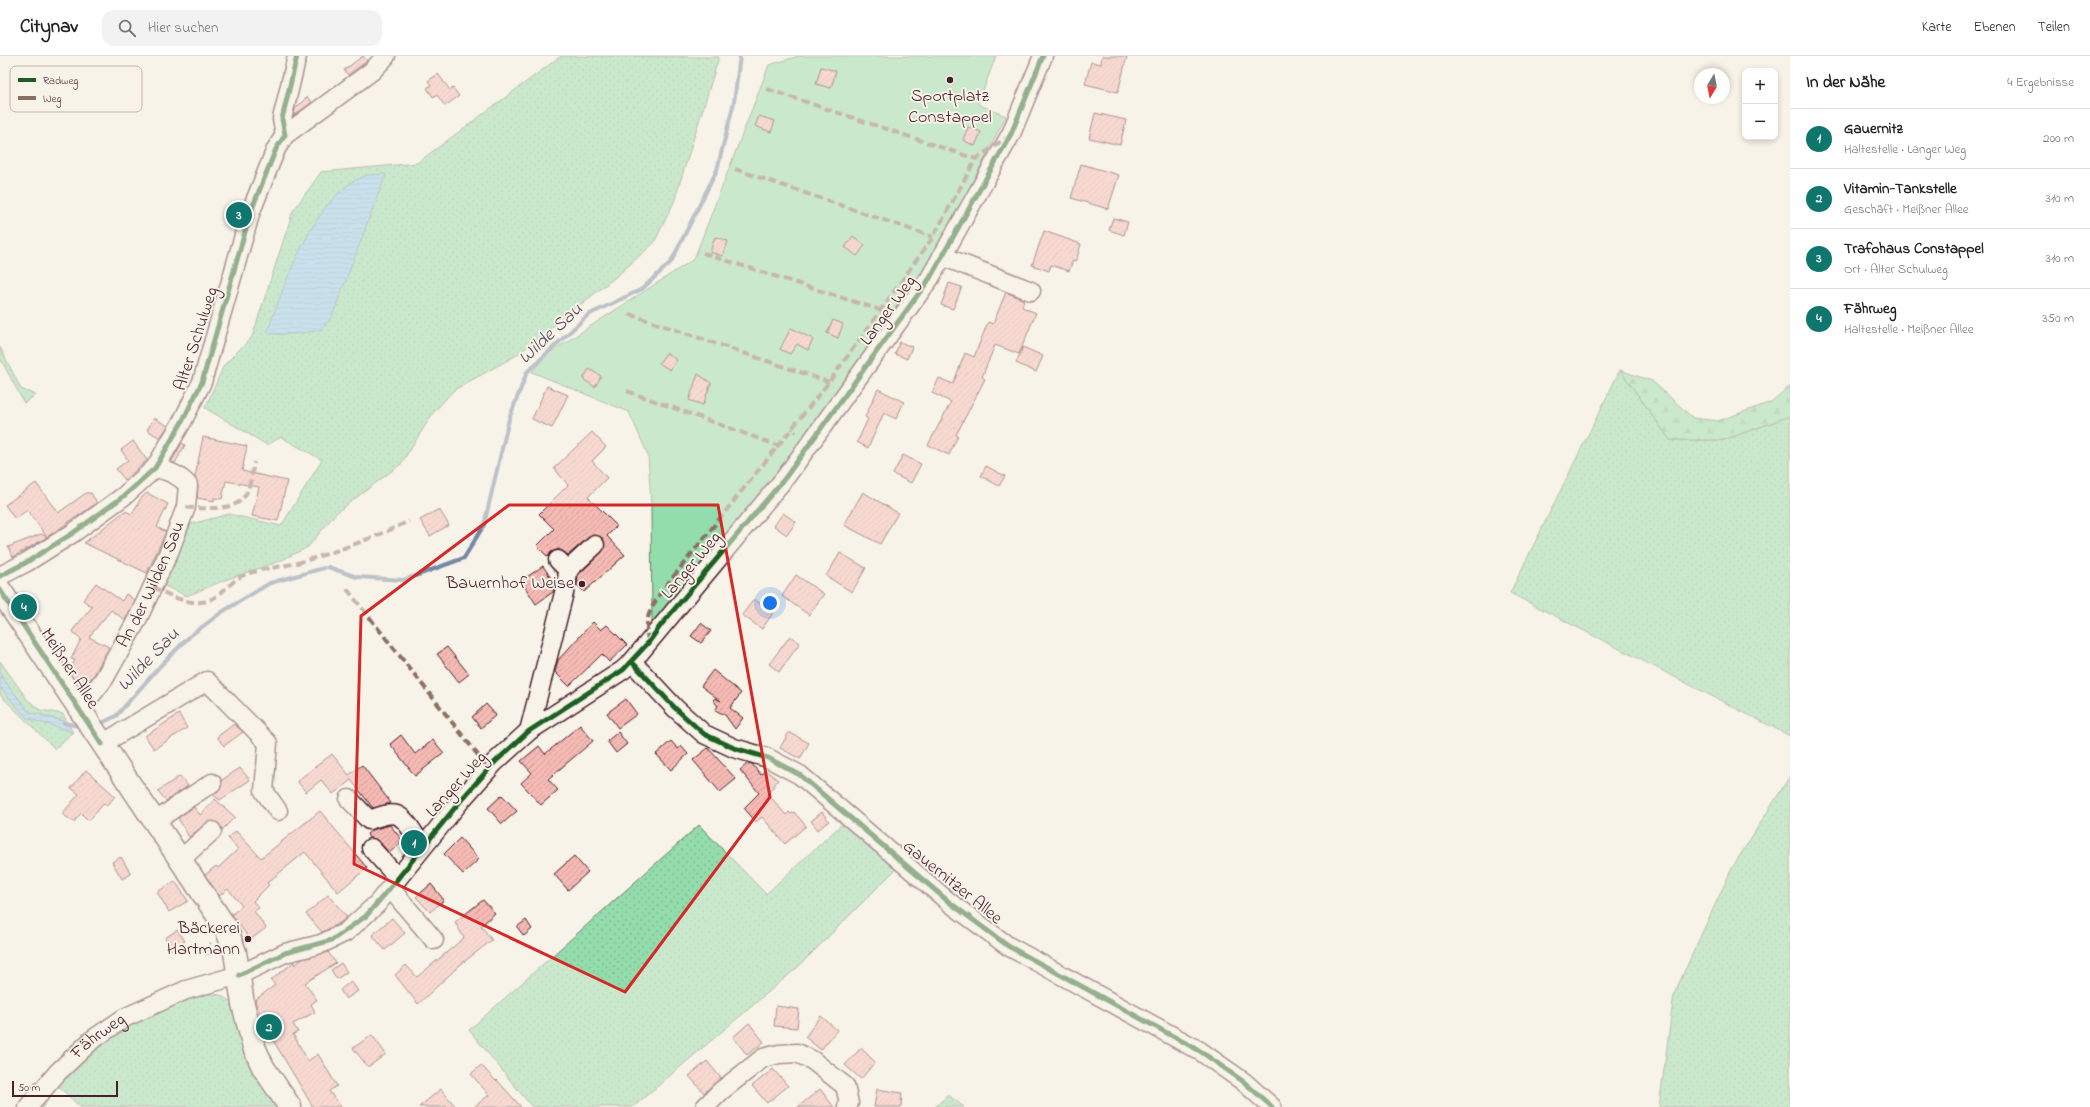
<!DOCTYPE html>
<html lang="de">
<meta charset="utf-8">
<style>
body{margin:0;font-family:"Indie Flower",sans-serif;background:#f2f2f2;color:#222}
.controls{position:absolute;right:12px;top:12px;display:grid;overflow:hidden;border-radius:8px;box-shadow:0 2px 6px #0003}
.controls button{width:36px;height:36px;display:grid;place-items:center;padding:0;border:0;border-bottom:1px solid #e0e0e0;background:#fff;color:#222;font:20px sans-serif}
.compass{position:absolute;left:1694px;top:12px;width:36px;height:36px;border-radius:50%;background:#fff;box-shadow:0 2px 6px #0003;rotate:190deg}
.scale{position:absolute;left:12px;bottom:10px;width:106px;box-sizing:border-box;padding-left:4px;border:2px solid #4a1f2b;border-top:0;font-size:11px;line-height:14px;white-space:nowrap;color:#4a1f2b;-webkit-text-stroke:3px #f7f3e8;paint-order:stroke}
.you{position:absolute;left:770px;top:547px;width:14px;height:14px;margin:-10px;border:3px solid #fff;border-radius:50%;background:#1a73e8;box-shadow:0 0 0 6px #1a73e833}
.badge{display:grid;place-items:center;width:26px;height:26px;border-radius:50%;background:#0f766e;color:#fff;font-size:13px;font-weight:700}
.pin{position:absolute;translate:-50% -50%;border:2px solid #fff;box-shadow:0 1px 4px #0006}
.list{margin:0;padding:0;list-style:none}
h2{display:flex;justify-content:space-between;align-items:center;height:52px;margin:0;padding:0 16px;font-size:17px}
h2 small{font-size:13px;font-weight:400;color:#767676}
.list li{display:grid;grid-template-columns:26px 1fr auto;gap:12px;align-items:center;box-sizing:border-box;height:60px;padding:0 16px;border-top:1px solid #e0e0e0}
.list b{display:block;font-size:15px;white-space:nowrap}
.list p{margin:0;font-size:13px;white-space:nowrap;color:#767676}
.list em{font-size:13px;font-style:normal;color:#767676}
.icon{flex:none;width:22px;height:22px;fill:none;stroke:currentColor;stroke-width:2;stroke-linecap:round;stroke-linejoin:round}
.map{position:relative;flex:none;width:1790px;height:1051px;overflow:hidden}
header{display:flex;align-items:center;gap:24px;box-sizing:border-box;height:56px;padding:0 20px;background:#fff;border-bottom:1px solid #e0e0e0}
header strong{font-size:19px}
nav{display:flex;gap:22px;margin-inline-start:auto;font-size:14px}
.search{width:280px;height:36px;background:#f2f2f2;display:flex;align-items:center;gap:10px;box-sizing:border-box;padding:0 14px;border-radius:12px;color:#767676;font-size:15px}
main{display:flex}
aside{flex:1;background:#fff}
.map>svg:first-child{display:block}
.grass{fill:url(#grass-dots);stroke:#6e7e6b}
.forest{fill:url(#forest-firs);stroke:#6e7e6b}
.garden{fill:#93dcab;stroke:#6e7e6b}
.water{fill:url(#water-rules);stroke:#7587a2}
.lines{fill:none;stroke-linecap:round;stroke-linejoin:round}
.stream{stroke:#7587a2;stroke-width:4}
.building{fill:url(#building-hatch);stroke:#4a1f2b}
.minor-casing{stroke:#4a1f2b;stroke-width:21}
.major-casing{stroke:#4a1f2b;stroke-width:25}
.path{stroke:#4a1f2b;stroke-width:2.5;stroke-dasharray:1 3;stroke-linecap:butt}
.minor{stroke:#f7f3e8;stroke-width:18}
.major{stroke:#f7f3e8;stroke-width:22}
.quiet{stroke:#8d6e63;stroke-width:4;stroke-dasharray:8 4;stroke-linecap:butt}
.cycleway-casing{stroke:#f7f3e8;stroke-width:8}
.cycleway{stroke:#1b5e20;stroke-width:5}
.marked{fill:none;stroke:#d62828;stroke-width:3;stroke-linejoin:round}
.poi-dot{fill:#4a1f2b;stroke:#f7f3e8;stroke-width:1.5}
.labels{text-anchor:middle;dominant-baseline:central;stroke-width:4;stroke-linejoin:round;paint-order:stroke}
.poi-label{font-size:18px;fill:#4a1f2b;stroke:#f7f3e8;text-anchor:end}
.street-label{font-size:18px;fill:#4a1f2b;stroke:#f7f3e8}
.water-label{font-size:19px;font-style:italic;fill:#5c4a5c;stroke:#f7f3e8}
.key{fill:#f7f3e8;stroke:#c3b3af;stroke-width:1}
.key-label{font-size:11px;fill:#4a1f2b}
</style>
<header>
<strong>Citynav</strong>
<div class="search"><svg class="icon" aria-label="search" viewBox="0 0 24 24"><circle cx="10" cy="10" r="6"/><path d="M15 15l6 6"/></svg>Hier suchen</div>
<nav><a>Karte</a><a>Ebenen</a><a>Teilen</a></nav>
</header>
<main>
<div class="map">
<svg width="1790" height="1051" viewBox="0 0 1790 1051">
<defs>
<pattern id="grass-dots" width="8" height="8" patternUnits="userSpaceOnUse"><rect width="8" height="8" fill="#93dcab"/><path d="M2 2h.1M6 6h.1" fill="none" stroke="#80bc93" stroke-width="1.8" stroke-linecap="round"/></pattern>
<pattern id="forest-firs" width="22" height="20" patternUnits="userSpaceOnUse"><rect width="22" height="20" fill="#93dcab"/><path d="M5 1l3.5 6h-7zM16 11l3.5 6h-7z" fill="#80bc93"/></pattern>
<pattern id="water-rules" width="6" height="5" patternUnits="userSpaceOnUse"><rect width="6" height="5" fill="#91ccf1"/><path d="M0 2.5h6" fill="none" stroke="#7fafcf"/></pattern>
<pattern id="building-hatch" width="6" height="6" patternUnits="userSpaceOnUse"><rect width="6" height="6" fill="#f6bab4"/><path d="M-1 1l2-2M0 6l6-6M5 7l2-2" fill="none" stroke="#d49f9b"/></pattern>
</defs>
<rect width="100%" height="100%" fill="#f7f3e8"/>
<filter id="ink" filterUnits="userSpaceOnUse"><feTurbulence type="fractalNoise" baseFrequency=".025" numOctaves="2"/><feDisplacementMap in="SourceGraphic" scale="8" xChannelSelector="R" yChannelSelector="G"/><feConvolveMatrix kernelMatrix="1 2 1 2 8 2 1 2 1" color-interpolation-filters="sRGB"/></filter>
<g filter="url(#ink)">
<!-- grass -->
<path class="grass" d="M561,0l158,1 -45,145 -20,41 -36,32 -101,80 -63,35 -21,23 -32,51 -65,49 -28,34 -28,14 -55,19 -38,16 -25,-11 29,-61 38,-10 52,12 41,-66 -41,-23 -14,8 -62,-37 19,-43 28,-28 41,-126 28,-39 96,-9z
M0,291l21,42 15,6 -12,8 -24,-45z
M1620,314l50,70h54l66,-24v320l-280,-143z
M0,605l27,38 13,11 23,4 4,8 -38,-10 -29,-37z
M0,631l27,31 46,14 -18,17 -55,-54z
M1790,720v331h-131l15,-113 58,-126z
M844,766l53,46 -99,99 -165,140h-101l-63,-77 230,-205 67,69z
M202,937l19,2 12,9 48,103h-201l-22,-21 -15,21h-9l76,-76z
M948,1039l16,12h-29z"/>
<!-- forest -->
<path class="forest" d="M1620,314l32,11 41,37 25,3 53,-19 19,-16v30l-66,24h-54z"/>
<!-- garden -->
<path class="garden" d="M799,0h197l-18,48 28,12 -78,154 -164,225 -112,129 -1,-120 -3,-49 -19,-43 -97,-40 14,-17 148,-96 75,-194z"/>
<!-- water -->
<path class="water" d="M386,118l-54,143 -13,14c-15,1 -39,5 -52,2 16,-45 48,-140 98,-157 6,-2 15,-1 21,-2z
M0,619l29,37 38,10 6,10 -46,-14 -27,-31z"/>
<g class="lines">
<!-- stream -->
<path class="stream" d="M328,511l29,10 47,3 60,-22 20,-33 25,-106 18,-47 61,-57 54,-26 29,-27 46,-92 17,-68 6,-46
M64,667l19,4
M98,669l18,-9 45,-51 29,-29 32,-24 48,-29 54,-15"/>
</g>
<!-- building -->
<path class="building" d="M363,0l4,5 -19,14 -4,-5z
M1102,0h25l-9,36 -33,-8 6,-22 10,2z
M821,11l15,4 -5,17 -15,-4z
M438,18l12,16 3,-2 6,8 -14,10 -8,-11 -4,2 -6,-9 4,-3 -3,-4z
M307,41l5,5 -18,14 1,-7z
M1095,57l31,7 -6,25 -31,-7z
M759,60l16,5 -4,11 -16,-6z
M968,71l13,5 -6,14 -12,-6z
M1081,108l38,11 -11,34 -37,-11z
M1113,162l15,4 -4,13 -15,-5z
M1044,175l37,13 -5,17 -3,-1 -4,11 -18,-6 -2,6 -17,-6z
M853,180l12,9 -8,11 -12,-9z
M715,181l13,4 -5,15 -13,-4z
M949,227l13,4 -9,22 -12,-4z
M1006,236l18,8 -2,7 14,6 -17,41 -24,-9 -13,32 3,2 -29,56 2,1 -9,19 -21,-10 23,-43 -19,-9 7,-15 14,6 12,-31 9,4 14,-35 5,2z
M833,264l10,4 -5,14 -11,-5z
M791,272l22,11 -5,11 -11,-6 -7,10 -10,-5z
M900,286l12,5 -5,12 -12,-5z
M1023,291l20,9 -7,16 -20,-9z
M666,297l11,7 -7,10 -11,-7z
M589,313l12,7 -6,11 -12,-8z
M698,318l13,9 -8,22 -14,-5z
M547,330l21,9 -16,33 -20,-9z
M878,333l26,13 -8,17 -12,-6 -16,35 -11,-6 11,-23 -3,-2z
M154,362l14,8 -8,12 -13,-8z
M592,376l14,15 -14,14 15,17 -19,19 29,29 -10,10 18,19 -41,37 -7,-7 1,-10 24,-23 3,-9 -3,-5 -10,-3 -24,20 -9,-6 -8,3 -3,5 -11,-11 17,-17 -15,-15 29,-29 -14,-17z
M203,381l44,9 -5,25 45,10 -9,40 -26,-5 7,-29 -33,-6 -4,18 -8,-1v3l-17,-3 1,-12 -3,-9z
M133,385l14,19 -22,20 -9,-11 12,-9 -7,-10z
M182,387l3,2 -10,18 -4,-1z
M903,399l18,9 -10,19 -18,-9z
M986,410l19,10 -6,10 -18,-10z
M36,427l22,30 28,-20h5l6,10 -50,34 -20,-27 -12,9 -10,-14z
M863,436l35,21 -18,31 -36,-19z
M147,437l21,11 -11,23 9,5 -19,41 -63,-30 41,-32 7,3 9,-16z
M439,453l10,16 -19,11 -10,-16z
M783,457l13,9 -9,13 -13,-9z
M41,478l6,3 -34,20 -5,-10z
M840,497l26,15 -14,24 -26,-16z
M543,510l12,18 -2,8 -17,12 -15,-23z
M796,519l28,19 -15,21 -27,-19z
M96,527l26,18 4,-7 9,6 -10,20 -14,-10 -22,27 20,10 -14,26 -9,12h-5l-11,-16 5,-9 -4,-1 10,-20 -9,-8 20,-24 -9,-7z
M754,543l19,14 -11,16 -20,-14z
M593,566l8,8 6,-5 20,20 -18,17 -7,-8 -33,32 -14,-14 3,-12z
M701,567l10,8 -10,12 -10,-7z
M790,580l10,7 -21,29 -10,-8z
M447,591l22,27 -10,8 -22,-28z
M713,614l28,23 -11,15 13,10 -8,11 -10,-14 -10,-5 3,-4 -5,-6 2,-2 6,3 -20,-15z
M626,643l11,15 -19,14 -11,-15z
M486,648l10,11 -15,13 -9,-11z
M179,658l8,14 -33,21 -9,-13z
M234,668l9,8 -19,14 -7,-9z
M580,669l13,16 -45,38 10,11 -17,15 -20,-22 11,-10 -11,-12 18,-15 6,8z
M618,676l9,12 -11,9 -9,-12z
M789,676l20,11 -9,16 -20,-11z
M401,679l14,19 18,-14 11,13 -29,23 -25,-32z
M671,685l7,8 3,-3 7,8 -17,16 -15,-16z
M708,692l28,31 -16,13 -27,-32z
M332,698l17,21 13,-10 29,38 -18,5 -22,-28 -18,14 -12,-14 -15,12 -9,-11z
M748,707l4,1 9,11 4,-5 13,10 -10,14 18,21 3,-3 2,2 3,-2 12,14 -21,18 -23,-27 -6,5 -12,-14 15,-15 -19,-23z
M240,712l10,12 -30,20 -7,-5 8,-7 1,-8z
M86,714l29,26 -8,10 -3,-3 -15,18 -8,-8 -7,9 -12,-8 17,-20 -8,-6z
M180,720l8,10 -22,15 -8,-10z
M502,739l15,16 -15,13 -14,-16z
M215,743l20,18 -13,13 -3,-6 -10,-3 -20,16 -11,-19 16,-11 6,8z
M320,755l47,57 -29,24 -33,-40 -38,31 2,2 -16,16 6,7 -5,3 12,17 -16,12 -18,-26 10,-8 -14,-17 -9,7 -14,-21 11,-9 2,2 20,-19 -10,-11 8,-7 25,27z
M822,756l7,9 -11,9 -7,-9z
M390,769l13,16 -14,12 -10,-12 -10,-3 -2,-4 5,-4z
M460,782l19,21 -16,15 -19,-20z
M574,800l14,16 -20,18 -14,-16z
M121,801l10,17 -9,5 -10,-17z
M175,825l13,20 -19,11 -12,-20z
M431,828l13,16 -14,12 -14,-15z
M328,839l19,22 -7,6 -18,9 -16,-18z
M483,844l12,13 -14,13 11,14 -32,25 -42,39 -23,-29 11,-10 11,12 47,-39 -9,-16z
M392,862l13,15 -20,17 -13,-15z
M526,864l6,9 -8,7 -7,-9z
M177,874l8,11 -13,9 -7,-12z
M328,896l8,11 -31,20 12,17 -6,4 4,8 -22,12 5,8 -5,2 15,27 10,-7 19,32 -8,5 12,16h-28l-43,-72 -5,3 -3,-12 6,-4 -11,-13 -2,-9 20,-15 -4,-5 23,-18 1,3 7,-6z
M341,907l6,9 -10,7 -6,-9z
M351,925l7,10 -12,8 -6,-9z
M776,950l23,3 -2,19 -23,-2z
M821,960l16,14 -16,20 -16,-13z
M749,967l15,19 -17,13 -14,-18z
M372,979l14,19 -18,13 -15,-19z
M861,992l14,14 -14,17 -16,-14z
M707,1005l14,17 -17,15 -15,-17z
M481,1009l15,16 1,-1 24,27h-47l15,-12 -18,-21z
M773,1013l15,17 -21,17 -15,-17z
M441,1033l15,18h-37z
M820,1033l14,18h-36z
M877,1033l25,4 -1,14h-27z"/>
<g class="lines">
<!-- minor casing -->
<g class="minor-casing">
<g id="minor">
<path d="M285,79l-3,-16 15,-63"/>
<path d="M942,200l89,35"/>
<path d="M568,514l27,-25"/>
<path d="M0,520l27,-14 46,-29 51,-37 31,-28 27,-46 20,-40 49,-171 25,-62 9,-14 87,-64 14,-15"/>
<path d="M632,606l43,46 29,26 30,14 34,10 32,17 149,127 59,44 192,105 44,31 28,25"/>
<path id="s1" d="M76,650l17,-13 11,-14 33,-59 32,-68 17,-45 2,-22c-9,-10 -19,-14 -33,-17"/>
<path d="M529,675l38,-150 1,-11 -10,-10"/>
<path d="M102,688l105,-63 61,62 -4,48 14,20"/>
<path d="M349,743l20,21c8,-2 19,-8 28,-5 10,4 19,23 25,31"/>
<path d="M155,766l29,-21 28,-18"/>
<path d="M371,792l27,30"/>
<path d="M181,803l31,-28"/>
<path d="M390,832l44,52"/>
<path id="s2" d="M28,1051l30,-35 34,-32 32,-22 62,-28 53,-15 46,-22 36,-9 25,-12 31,-28 85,-105 32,-36 35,-32 94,-61 9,-8 153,-184 145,-200 81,-144 32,-78"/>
<path d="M705,1051l16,-16 42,-33 16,-4 18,-1 15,7 33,26 4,17 -2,4"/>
</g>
</g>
<!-- major casing -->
<g class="major-casing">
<path id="major" d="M0,534l226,338 9,24 8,52 11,43 9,20 27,40"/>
</g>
<!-- path -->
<path class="path" d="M792,373l6,5
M208,899l1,-11 4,-2"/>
<!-- minor -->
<use href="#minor" class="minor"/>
<!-- major -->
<use href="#major" class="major"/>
<!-- quiet -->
<path class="quiet" d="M767,33l209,70
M735,113l198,68
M703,197l177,57
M629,258l200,68
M627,335l152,55
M186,451c10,2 18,1 29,1 33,-1 34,-17 39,-46
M153,531c14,7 32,17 48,15 18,-1 27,-20 43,-27 18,-7 38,-8 57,-13 37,-11 73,-24 108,-41
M347,533l142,180
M648,586c-3,-26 0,-28 13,-50l168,-210 104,-145 43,-78 30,-21"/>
<!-- cycleway casing -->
<g class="cycleway-casing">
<path id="cycleway" d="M0,520l27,-14 46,-29 51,-37 31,-28 27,-46 20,-40 49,-171 25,-62 9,-14 -3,-16 15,-63
M0,534l102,154
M632,606l43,46 29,26 30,14 34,10 32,17 149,127 59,44 192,105 44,31 28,25
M239,919l46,-22 47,-13 34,-24 24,-28 72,-89 32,-36 35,-32 94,-61 25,-27 13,-18 124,-147 145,-200 81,-144 32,-78"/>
</g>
<!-- cycleway -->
<use href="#cycleway" class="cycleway"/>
</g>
</g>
<!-- marked area -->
<path d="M0 0H1790V1051H0ZM509,449h209l52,292 -145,195 -271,-128 7,-248z" fill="#f7f3e8" fill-opacity=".55" fill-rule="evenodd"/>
<path class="marked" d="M509,449h209l52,292 -145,195 -271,-128 7,-248z"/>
<!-- markers -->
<g class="poi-dot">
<circle cx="950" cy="24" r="4"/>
<circle cx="582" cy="528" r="4"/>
<circle cx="248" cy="883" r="4"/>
</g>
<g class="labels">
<!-- poi labels -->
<g class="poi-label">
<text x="950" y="41" text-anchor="middle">Sportplatz<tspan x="950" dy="21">Constappel</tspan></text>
<text x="574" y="528">Bauernhof Weise</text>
<text x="240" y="873">Bäckerei<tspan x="240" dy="21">Hartmann</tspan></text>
</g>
<!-- street labels -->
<g class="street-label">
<text transform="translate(889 255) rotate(-54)">Langer Weg</text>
<text transform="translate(197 283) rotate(-72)">Alter Schulweg</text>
<text transform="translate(692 510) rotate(-50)">Langer Weg</text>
<text stroke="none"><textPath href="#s1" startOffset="145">An der Wilden Sau</textPath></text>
<text transform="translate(69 613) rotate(57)">Meißner Allee</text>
<text transform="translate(457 729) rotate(-48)">Langer Weg</text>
<text transform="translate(952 827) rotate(39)">Gauernitzer Allee</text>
<text stroke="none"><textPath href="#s2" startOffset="100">Fährweg</textPath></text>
</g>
<!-- water labels -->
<g class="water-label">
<text transform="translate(551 278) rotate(-43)">Wilde Sau</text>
<text transform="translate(149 604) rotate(-46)">Wilde Sau</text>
</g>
</g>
<!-- legend -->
<rect x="10" y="10" width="132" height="46" rx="6" class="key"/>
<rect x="18" y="22" width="18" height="4" fill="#1b5e20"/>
<rect x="18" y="40" width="18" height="4" fill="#8d6e63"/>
<g class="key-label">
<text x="43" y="28">Radweg</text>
<text x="43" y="46">Weg</text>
</g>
</svg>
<div class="controls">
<button>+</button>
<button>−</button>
</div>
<svg class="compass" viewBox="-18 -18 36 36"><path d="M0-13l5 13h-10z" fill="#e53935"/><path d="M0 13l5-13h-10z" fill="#767676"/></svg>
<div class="scale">50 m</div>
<div class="you"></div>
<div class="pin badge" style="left:414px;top:787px">1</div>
<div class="pin badge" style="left:269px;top:971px">2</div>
<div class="pin badge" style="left:239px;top:159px">3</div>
<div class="pin badge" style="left:24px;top:551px">4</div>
</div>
<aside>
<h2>In der Nähe<small>4 Ergebnisse</small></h2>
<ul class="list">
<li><span class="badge">1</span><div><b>Gauernitz</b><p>Haltestelle · Langer Weg</p></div><em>200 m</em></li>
<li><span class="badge">2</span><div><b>Vitamin-Tankstelle</b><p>Geschäft · Meißner Allee</p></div><em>310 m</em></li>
<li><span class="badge">3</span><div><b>Trafohaus Constappel</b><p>Ort · Alter Schulweg</p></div><em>310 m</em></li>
<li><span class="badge">4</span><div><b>Fährweg</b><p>Haltestelle · Meißner Allee</p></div><em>350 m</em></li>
</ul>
</aside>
</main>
